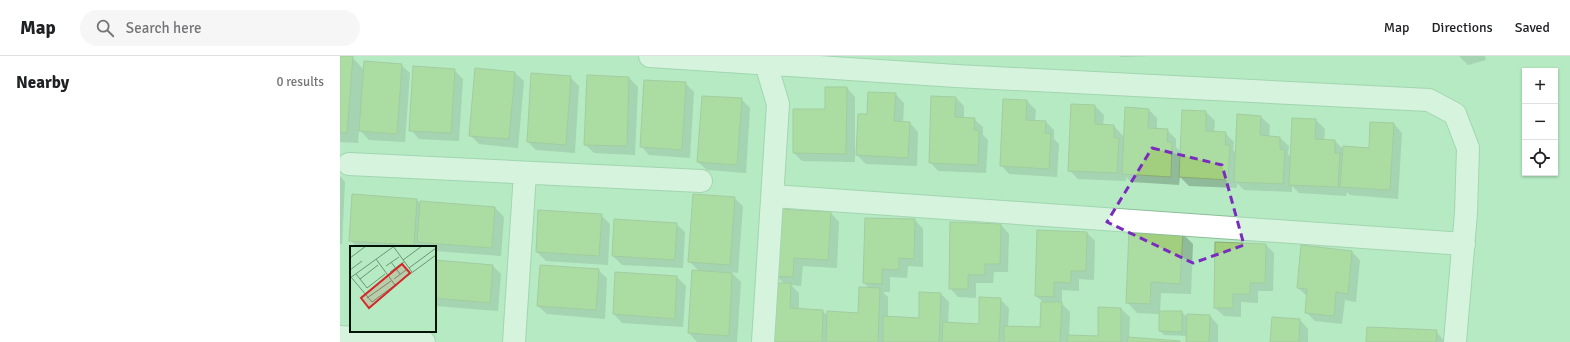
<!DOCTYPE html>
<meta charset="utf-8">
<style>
body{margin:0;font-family:Signika,sans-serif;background:#f6f6f6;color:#202124}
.controls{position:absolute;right:12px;top:12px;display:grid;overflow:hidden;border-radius:0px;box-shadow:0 1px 3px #0004}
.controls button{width:36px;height:36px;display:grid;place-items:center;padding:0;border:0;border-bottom:1px solid #e0e0e0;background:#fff;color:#202124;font:20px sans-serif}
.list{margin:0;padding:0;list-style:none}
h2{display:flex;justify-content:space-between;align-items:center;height:52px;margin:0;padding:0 16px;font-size:17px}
h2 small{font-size:13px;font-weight:400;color:#757577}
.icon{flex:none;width:22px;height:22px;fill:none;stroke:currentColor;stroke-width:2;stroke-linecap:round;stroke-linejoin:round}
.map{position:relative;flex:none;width:1230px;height:286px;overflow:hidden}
header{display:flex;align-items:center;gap:24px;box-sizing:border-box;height:56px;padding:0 20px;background:#fff;border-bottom:1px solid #e0e0e0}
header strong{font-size:19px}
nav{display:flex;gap:22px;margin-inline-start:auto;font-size:14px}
.search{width:280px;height:36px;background:#f6f6f6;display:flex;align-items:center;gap:10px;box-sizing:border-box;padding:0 14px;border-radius:22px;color:#757577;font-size:15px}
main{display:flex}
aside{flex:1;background:#fff}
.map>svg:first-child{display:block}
.shadow{fill:#0003}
.building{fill:#a1cf7d;stroke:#8ca977}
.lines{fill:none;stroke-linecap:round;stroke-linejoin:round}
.minor-casing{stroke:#8bbe98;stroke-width:24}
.minor{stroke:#fff;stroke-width:22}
.marked{fill:none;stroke:#7b2cbf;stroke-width:3;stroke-dasharray:8 5;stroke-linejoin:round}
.inset-road{fill:none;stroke:#6d9477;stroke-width:1}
.view{fill:#d62828;fill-opacity:0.15;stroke:#d62828;stroke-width:2}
.inset-edge{fill:none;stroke:#021407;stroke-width:2}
</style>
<header>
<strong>Map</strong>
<div class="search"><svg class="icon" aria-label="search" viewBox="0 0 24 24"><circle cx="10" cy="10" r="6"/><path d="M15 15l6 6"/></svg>Search here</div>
<nav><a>Map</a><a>Directions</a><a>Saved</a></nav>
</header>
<main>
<aside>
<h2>Nearby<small>0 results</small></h2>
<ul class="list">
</ul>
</aside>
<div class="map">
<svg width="1230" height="286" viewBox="0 0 1230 286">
<rect width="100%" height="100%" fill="#b5eac2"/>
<!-- shadow -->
<path class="shadow" d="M0,0l12,1 12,13 37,-5 9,8 -5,69 -36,-2 -10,-11 -1,14 -18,-1z
M780,0h28l-27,1z
M1119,0h26l1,4 -18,5z
M114,14l9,9 -4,62 -40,-2 -8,-9z
M175,17l9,8 -6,67 -39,-4 -9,-9z
M230,21l9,9 -4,67 -39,-3 -8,-8z
M289,22l9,9 -3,68 -41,-2 -9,-9z
M345,27l9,9 -4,66 -41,-3 -8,-9z
M507,32l8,9v65l-53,-1 -8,-8 32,-43z
M555,38l9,9 -1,20h7l8,9 -1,34 -51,-2 -9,-9 11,-40z
M616,42l8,8v12l10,1 9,8v8l5,5 -2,33 -48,-2 -8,-9z
M401,43l9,9 -4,65 -39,-3 -9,-8z
M687,45l9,9 -1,11 11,1 8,8v9l5,5 -2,33 -48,-3 -8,-9z
M732,49l23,1 9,9 -1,11h11l10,11 25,-27 8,8v12h10l9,9v8l5,5 25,-40 9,9 -1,12h11l9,9 -1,8 3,3 2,-37 23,1 9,8 -1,12 11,1 9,8 -1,8 3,3 2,-38 23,1 9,9 -1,11 11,1 9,9 26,-1 24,-25 8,9 -4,66 -48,-4 -3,-3 -1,4 -47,-3 -7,-7v6l-48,-2 -7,-7v5l-48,-2 -9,-9 -1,8 -48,-3 -5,-5v4l-48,-2 -9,-9z
M0,120l5,6 -3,62h-2z
M394,142l9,8 -5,67 -7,-1 10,10 -4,60h-40l-8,-9 11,-61 -11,-11z
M77,144l4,4v-2l74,6 9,9 -3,39 -66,-5v-4l-12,-1 -66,1 -7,-7z
M491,157l8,9 -2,46 -34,-2 -2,20 -10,-1 8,8v17l23,1 6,5 31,-2 10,-26 -5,-5 51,-63 8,9v38l-15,-1 -1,12 -17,-1v15h-7l5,5v20l32,2 21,-25 8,8 -1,21 32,2 20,-26 9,9 -1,19 32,1 2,-27 -6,-5 51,-63 8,8 -1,39 -15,-1v12l-17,-1v14l8,8 -1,24 30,1 22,-28 9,8 -1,21 50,4h-410l16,-58 -9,-8z
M261,159l9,9 -2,41 -62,-4 -9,-9z
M336,168l9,8 -2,36 -61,-3 -9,-9z
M661,169l8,9 -1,38h-14l-1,11h-17v15l-18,-1 -8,-9z
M842,177l11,11 -2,50 -30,-1 -1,19h22l6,6 22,-2 8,9v17h-31v-6l-23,-1 -4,-4v-17l-23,-1 -10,-11z
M926,189l8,8 -1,38h-15v12l-17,-1v15l-17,-1 -9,-8z
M1011,195l9,9 -4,42 -11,-2 -3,24 -27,-3 -9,-9 1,-16 -9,-8z
M95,205l58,5 8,8 -3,37 -63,-5z
M258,214l9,8 -2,41 -58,-5 -9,-8z
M276,217l61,4 9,9 -3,41 -61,-4 -8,-9z
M960,264l8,9v13h-37z
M1096,275l9,11h-78z"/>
<!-- building -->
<path class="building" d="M0,0h13l-6,77 -7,-1z
M24,5l38,3 -5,70 -38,-3z
M73,10l42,3 -4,64 -42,-2z
M135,12l40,4 -6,67 -40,-3z
M191,17l40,3 -5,69 -39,-3z
M247,19l42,2 -2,69 -43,-1z
M304,24l42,2 -4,68 -42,-3z
M485,31h22l-1,67 -53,-1v-44h32z
M528,36l28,1 -2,28 16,1 -2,36 -52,-3 2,-41h9z
M362,40l40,2 -5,67 -40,-3z
M591,40l25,1 -1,20 20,1 -1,12 5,1 -1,34 -49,-2z
M663,43l24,1 -1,20 20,1 -1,12 6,1 -2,35 -49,-3z
M731,48l24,1v19l19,1v13h5l-2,35 -49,-2z
M785,51l24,2 -1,19 20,1 -1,13h5l-1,35 -49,-3z
M842,54l24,1v20l20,1 -1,13h5l-2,35 -49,-3z
M897,58l24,2 -1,19 20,2v12l5,1 -2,34 -49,-2z
M952,62l24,1 -1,20 20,1v13h5l-2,34 -49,-2z
M1030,66l24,1 -4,67 -50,-3 3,-41 26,2z
M12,138l65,5 -3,46 -65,-4z
M353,138l42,3 -5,68 -42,-3z
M80,145l75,6 -3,41 -75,-6z
M440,153l51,3 -3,48 -34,-2 -1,19 -18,-1z
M198,154l64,4 -3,42 -63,-4z
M525,162l50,1 -1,40 -15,-1v12l-17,-1v15l-19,-1z
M274,163l63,4 -2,37 -63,-4z
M610,166l51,2 -1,40h-15v11h-17v14h-19z
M697,174l50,2 -1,39h-15v12l-17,-1v15l-19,-1z
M789,174l54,2 -3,52 -29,-2 -1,22 -24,-1z
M875,186l51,2 -1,39h-15v11h-17v14h-19z
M961,189l51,6 -4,43 -12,-2 -2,24 -29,-3 2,-24 -10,-1z
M95,204l58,5 -3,38 -55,-5z
M200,209l59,4 -3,41 -59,-4z
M352,214l40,3 -3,63 -41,-3z
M275,216l62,4 -2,43 -62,-5z
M430,227h21l-1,25 33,2 -1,32h-54z
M519,231l21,1 -2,54h-52l1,-31 31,2z
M579,236l22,1 -2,49h-56v-26l36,2z
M639,241l22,1 -2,44h-57l1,-20 36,2z
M701,246h21l-2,40h-56v-16l36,1z
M758,251l23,1v34h-54l1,-7 30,1z
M819,255h23v21l-23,-1z
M847,258l23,1 -1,27h-23z
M932,261l28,2 -1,23h-29z
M1027,271l70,3 -1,12h-70z
M788,281l52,4v1h-53z"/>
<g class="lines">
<!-- minor casing -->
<g class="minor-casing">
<path id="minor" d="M310,0l306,20 473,24 26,14 13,34 -2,65 -11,129
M9,108l352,17
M433,140l691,48
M0,281l84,5
M174,286l11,-169
M423,286l15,-238 -12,-40"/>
</g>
<!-- minor -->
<use href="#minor" class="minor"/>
</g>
<!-- marked area -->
<path d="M0 0H1230V286H0ZM812,92l70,17 22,80 -51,18 -86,-41z" fill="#b5eac2" fill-opacity=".55" fill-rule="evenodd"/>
<path class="marked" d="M812,92l70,17 22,80 -51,18 -86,-41z"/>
<!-- overview -->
<g transform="translate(10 190)">
<rect width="86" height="86" fill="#b5eac2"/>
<path class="inset-road" d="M43,0l19,26M0,12l16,-12M26,13l19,26M53,14l19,-14M41,16l9,12M36,20l13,-9M59,22l27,-20M0,24l12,-9M40,26l14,-10M6,28l4,5 18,-14M1,31l21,25 64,-47M0,32l43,-31M10,33l7,9 18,-14M44,33l12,-9M17,52l24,-17"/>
<path class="view" d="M52,18l8,9 -41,35 -8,-10z"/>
<rect width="86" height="86" class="inset-edge"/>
</g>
</svg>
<div class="controls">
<button>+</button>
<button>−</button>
<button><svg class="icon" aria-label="locate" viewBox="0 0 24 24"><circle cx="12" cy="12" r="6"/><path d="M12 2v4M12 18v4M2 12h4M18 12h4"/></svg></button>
</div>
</div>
</main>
